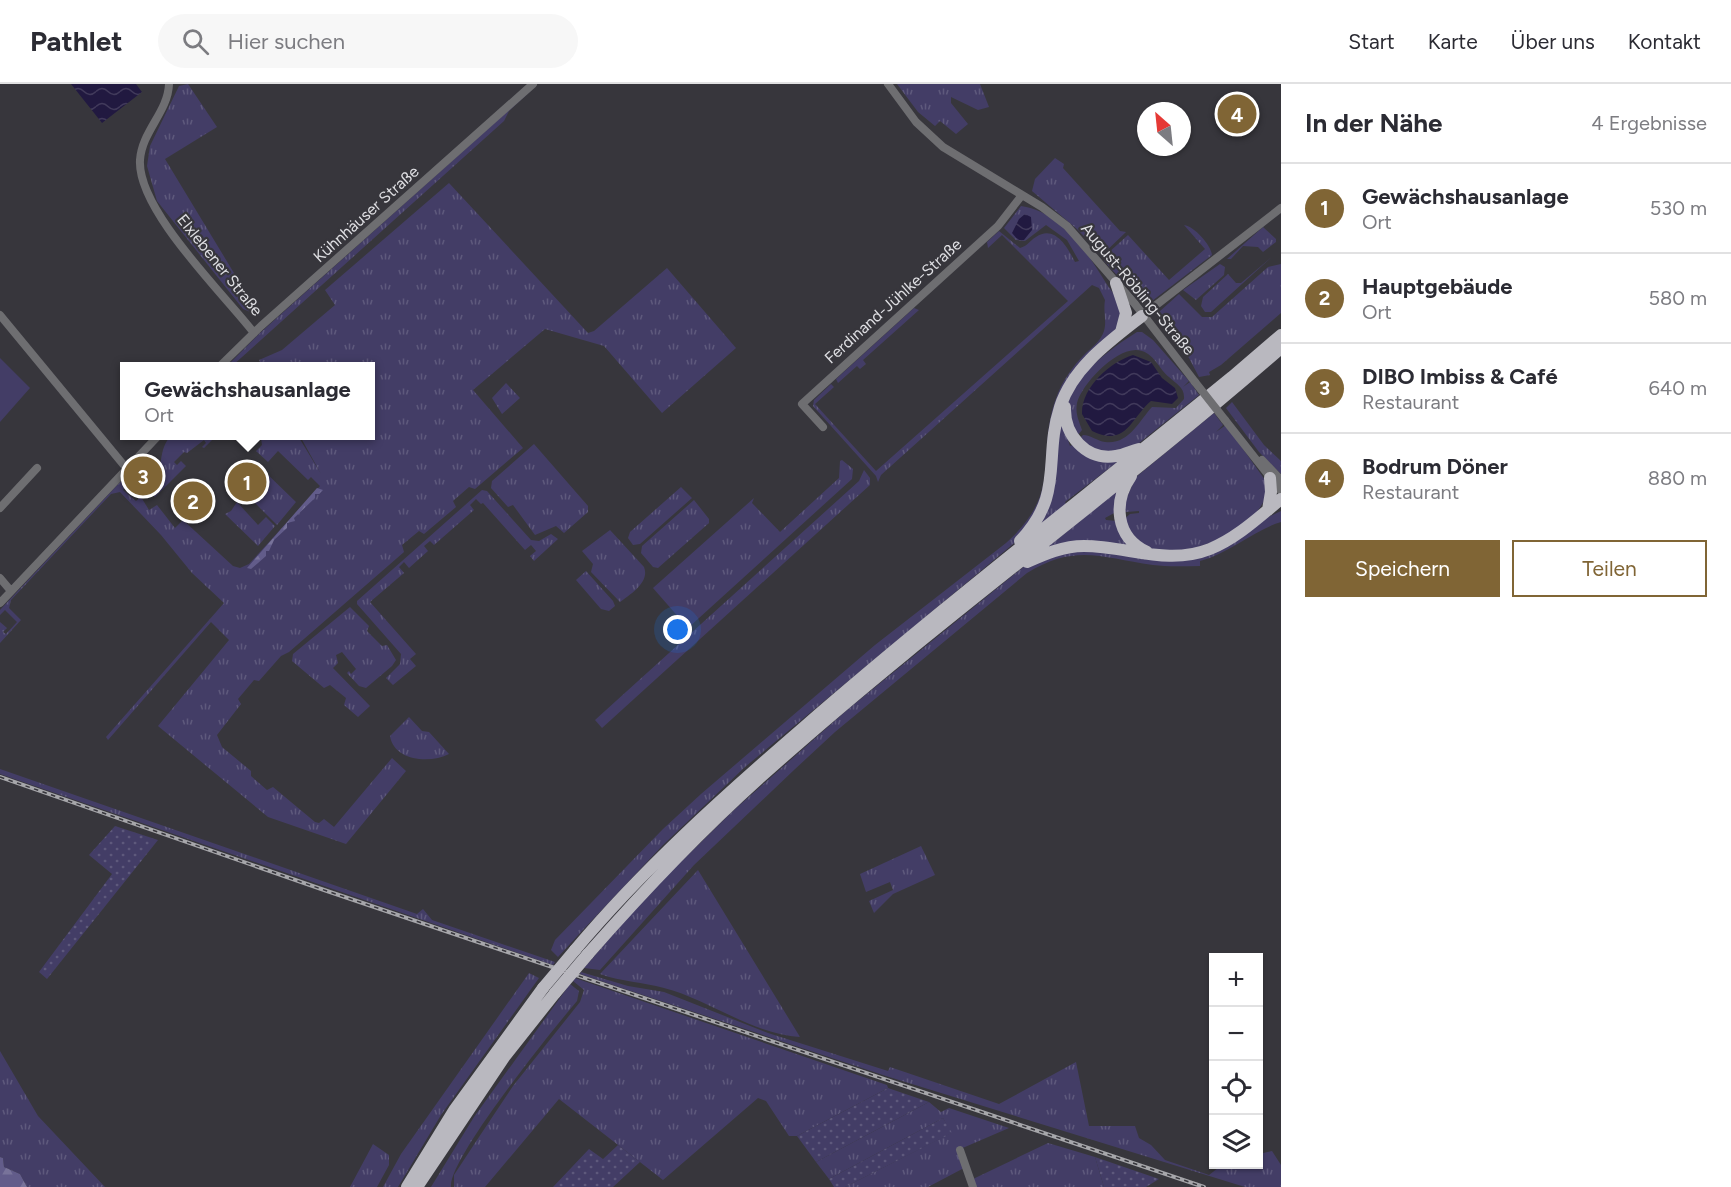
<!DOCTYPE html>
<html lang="de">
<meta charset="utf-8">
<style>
body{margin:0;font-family:Figtree,sans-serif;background:#f7f7f7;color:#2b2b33}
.controls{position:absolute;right:18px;bottom:18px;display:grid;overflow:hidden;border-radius:0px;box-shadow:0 2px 4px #0004}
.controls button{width:54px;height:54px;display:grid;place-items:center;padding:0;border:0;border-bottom:2px solid #e1e1e2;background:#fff;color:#2b2b33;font:30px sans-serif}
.compass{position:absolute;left:1137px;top:18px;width:54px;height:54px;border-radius:50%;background:#fff;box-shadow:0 2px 4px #0004;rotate:333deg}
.you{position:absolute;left:678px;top:546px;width:21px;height:21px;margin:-15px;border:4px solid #fff;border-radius:50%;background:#1a73e8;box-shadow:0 0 0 9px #1a73e833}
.badge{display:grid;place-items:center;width:39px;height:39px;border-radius:50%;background:#806535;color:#fff;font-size:20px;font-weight:700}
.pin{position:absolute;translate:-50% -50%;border:3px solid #fff;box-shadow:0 2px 6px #0006}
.popup{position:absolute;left:120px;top:278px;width:255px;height:78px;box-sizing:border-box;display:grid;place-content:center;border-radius:0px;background:#fff;filter:drop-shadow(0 2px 4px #0005);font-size:20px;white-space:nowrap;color:#7c7c81}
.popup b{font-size:22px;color:#2b2b33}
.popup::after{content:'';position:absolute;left:50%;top:100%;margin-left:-12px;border:12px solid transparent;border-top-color:#fff}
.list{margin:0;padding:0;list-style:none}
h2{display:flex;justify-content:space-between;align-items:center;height:78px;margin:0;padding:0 24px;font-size:26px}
h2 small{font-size:20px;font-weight:400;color:#7c7c81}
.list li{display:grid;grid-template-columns:39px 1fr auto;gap:18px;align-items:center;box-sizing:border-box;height:90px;padding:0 24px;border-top:2px solid #e1e1e2}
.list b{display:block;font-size:22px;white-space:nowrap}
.list p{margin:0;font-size:20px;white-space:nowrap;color:#7c7c81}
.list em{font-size:20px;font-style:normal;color:#7c7c81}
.actions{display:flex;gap:12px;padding:18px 24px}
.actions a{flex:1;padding:14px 0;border:2px solid #806535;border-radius:0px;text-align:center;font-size:21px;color:#806535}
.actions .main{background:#806535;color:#fff}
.icon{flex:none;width:33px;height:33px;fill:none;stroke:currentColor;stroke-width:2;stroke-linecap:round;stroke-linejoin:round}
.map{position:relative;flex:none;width:1281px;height:1103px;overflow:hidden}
header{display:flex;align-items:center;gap:36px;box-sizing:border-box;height:84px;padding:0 30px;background:#fff;border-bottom:2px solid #e1e1e2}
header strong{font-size:28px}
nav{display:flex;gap:33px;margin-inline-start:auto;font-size:21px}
.search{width:420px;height:54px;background:#f7f7f7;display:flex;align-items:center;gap:15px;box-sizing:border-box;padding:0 21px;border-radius:33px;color:#7c7c81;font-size:22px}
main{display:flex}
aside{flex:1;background:#fff}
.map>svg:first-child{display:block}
.grass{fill:url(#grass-tufts)}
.forest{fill:url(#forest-firs)}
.park{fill:#433d66}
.garden{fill:url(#garden-dots)}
.water{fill:url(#water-waves)}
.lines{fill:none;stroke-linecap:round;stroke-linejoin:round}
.minor{stroke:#6e6e71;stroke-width:8}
.highway{stroke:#b9b8bf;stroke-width:12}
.rail-casing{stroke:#a6a6aa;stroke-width:4}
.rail{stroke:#37363c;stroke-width:1.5;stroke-dasharray:4.5;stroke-linecap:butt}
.minor-bridge{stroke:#6e6e71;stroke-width:8}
.highway-bridge{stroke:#b9b8bf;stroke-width:12}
.labels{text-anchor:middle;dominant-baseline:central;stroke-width:4.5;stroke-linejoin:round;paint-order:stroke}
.street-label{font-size:16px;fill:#dedee2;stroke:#37363c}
</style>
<header>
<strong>Pathlet</strong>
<div class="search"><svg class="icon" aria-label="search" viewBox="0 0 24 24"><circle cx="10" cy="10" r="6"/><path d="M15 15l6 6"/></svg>Hier suchen</div>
<nav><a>Start</a><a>Karte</a><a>Über uns</a><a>Kontakt</a></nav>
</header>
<main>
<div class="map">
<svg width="1281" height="1103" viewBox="0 0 1281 1103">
<defs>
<pattern id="grass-tufts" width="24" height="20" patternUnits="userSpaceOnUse" patternTransform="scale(1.5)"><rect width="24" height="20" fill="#433d66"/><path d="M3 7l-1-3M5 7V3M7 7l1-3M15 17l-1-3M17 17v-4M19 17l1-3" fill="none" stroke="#5e597c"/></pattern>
<pattern id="forest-firs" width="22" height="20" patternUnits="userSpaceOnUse" patternTransform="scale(1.5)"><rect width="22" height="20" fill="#625c8a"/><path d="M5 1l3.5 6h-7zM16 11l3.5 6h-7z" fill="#78739a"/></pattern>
<pattern id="garden-dots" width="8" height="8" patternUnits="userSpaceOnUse" patternTransform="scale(1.5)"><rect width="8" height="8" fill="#433d66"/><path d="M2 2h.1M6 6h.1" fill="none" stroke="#5e597c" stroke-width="1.8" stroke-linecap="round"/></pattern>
<pattern id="water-waves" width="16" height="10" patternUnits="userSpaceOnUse" patternTransform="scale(1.5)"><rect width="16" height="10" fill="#211940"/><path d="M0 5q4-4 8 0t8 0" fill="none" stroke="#413a5b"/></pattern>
</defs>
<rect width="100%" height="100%" fill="#37363c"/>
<!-- grass -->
<path class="grass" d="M188,0l29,43 -52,32 95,157 -17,-7 -86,-108 -10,-35 3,-20 29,-60z
M897,0h83l9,23 -11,3 -27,-13v6l17,21 -12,10 -16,-13 -5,5 -17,-14z
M536,2l-27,25 -5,10 -272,245h-5l33,-33z
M1055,74l9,6 -1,4 57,63 6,1 -24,23 -24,-25 -46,-39 3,-12z
M449,99l139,150 6,-2 73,-63 69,80 -74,65 -58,-67 -59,-17 -72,61 50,58 -48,41 -6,-2 -16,14 3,6 -32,27 -5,-3 -17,14 2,7 -115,100 -8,4 -22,25 -5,-1 -16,19 3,5 -24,31 5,12 29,24v5l16,14 6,-3 42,35 4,1 5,-4 10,8 58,-69 14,13 -60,73 -78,-27 -110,-91 71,-86 -18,-18 -103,118 -2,-3 118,-134 -32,-30 -31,-38 -41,-43 -9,2 -100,106 -2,8 12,12 -21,23v-21l7,6 -4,4 3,2 11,-12 -12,-12 -5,5v-5l123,-131 5,3 -5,8 13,11 5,-4 8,13 8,-5 18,23 8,-8 50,46 7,2 9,-4 71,-78 -9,-9 -3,3 -30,-29 -10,11 -12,-11 6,-6 -1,-7 -9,9 -6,-6 6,-5h46l23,38 -21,-38h70v-70h-108l-3,-6 23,-10 53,-45 -10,-15z
M1021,122c39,5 66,46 85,77 5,8 12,15 16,23l-3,20 -51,56 -24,116 -26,42 -273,227 -82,78 -82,87 -23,25 -7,-7 4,-10 108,-111 38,-35 174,-149 131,-102c61,-55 27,-88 52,-150 6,-14 15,-27 26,-38 7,-7 17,-14 20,-24 3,-10 -1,-19 1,-31l-6,-12 -7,-3 -211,190 -3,7 -2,-6 -63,-70 1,-6 17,-16 3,3 -19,17 61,67 192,-170 -66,-66 -14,13 -1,-6 12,-11 21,17c8,-2 9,-7 16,-11 19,-13 32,11 39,25l4,-1 -12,-21 -21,-15 -21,16 -9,-1 -12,-12z
M1184,141c10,1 27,20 28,30l-60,46 -4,1 -12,-6 -32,-35 3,-7 21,-19 41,45 36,-31z
M1263,143l13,12v3l-13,10 -5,-5 -15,-1 -12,13h-4z
M1274,171l-63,57h-6l-4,-6 2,-9 25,-23 8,9h5z
M1220,180l5,3 -1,8 -28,25 -13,-10z
M1281,180v49l-60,52 -12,7 1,3 -11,2 -10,-19 -28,-36 -2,-10 20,-18 23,23h10l56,-50z
M914,224l5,2 -56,50 3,4 -6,5 -3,-3 -19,17 -2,-4z
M1137,248h5l11,8 36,41 -6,6 7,-5 9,13 -61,49 -22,9 -28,-5 -7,-11 2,-2c8,0 14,6 22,7 24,3 34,-21 47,-35l24,1 8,-9c1,-12 -8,-15 -15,-22 -10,-8 -14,-22 -27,-26 -22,-8 -60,32 -65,52 -2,11 2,18 5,27l-4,5c-37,-38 30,-85 59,-103z
M506,299l14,15 -18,16 -10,-16z
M1232,318l32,43 17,16v13l-22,-22 -33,-44z
M1214,329l9,12 -7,7 10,-7 39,55c16,43 -94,92 -126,64 -7,-6 -11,-17 -16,-24l7,-6 9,-1v-2l-13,1 -4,-4 14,-31z
M1061,333l9,29 4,-2 50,13 -59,45 1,2 -31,26z
M171,352h45l-12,12 -2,-1 4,-4 -2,-3 -17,13 -3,-1 -10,10 3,3 4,-4 5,5 -31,31 -5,-4c16,-17 5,-41 21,-57z
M534,360l54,62v6l-24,21 -8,-7 -21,9 -22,-30 -5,2 -17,-19 1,-7z
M842,376l11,9 -1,10 -164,149 -35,-40 101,-90 -2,5 28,29 59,-54 1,-17z
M864,386l6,8v7l-268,243 -7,-8 264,-239z
M265,388l31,30 -19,23 -32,-32z
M681,403l11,11 -52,46 -7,1 -5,-7 2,-6z
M1121,404l-5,24 -11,6 1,2 11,1 21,29h-94z
M482,406l5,1 44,49 8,1 12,-7 7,5 -24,22 -4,-5 6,-5 -5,-6 -6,5 -42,-47 -2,1 -5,-5 -6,6 4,5 -40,35 -4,-4 -6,5 4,5 -19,17 -5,-6 -5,5 5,6 -34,29 46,52 -6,5 6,7 -23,19 -7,-7 14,-14 1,-10 -44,-50v-3z
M694,416l15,19v4l-51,45 -5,-1 -12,-14 1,-7z
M237,418l21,23 8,-8 9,9 -17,20 -33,-32 6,-3z
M1281,427v11c-25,7 -51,31 -81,39v5c-16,0 -31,1 -47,-1 -51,-7 -77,-22 -126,8l-192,159 -41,38 -100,95 -94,105 -16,-2 64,-74 86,-84 113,-100 180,-146 43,-15 106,11z
M610,446l34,37c6,15 -13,27 -24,35l-29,-30 2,-8 -11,-13z
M586,487l27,30 2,5 -6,5 -8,-2 -25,-29z
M350,523l19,19 -2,5 15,15 5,-1 9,15 -4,6 -26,22 -7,-2 -12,-13 2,-2 2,3 5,-5 -14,-17 -6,3 2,8 -5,5 37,38 -12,11 -14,-12 2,-7 -16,-13 -6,3 -32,-27 1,-7z
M409,633l13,14 7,1 20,22c-19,10 -55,7 -59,-18z
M0,685l417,145 6,-5 9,11 123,42 -2,3 -553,-191z
M921,762l14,29 -42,19 -19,19 -5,-12 24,-11 -3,-8 -24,10 -6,-18z
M698,786l102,167c-46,-2 -92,-38 -136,-49 -21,-6 -42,-6 -64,-14z
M581,888l47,14 36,6 104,41 120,38 2,-4 109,37 77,-42 13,64h46l4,12 12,7 14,15 44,15 13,-10 36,-1 1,-10 13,-3 9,14v22h-36l-359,-111 -306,-102z
M529,889l10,5 -98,137 -43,72h-15l18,-33z
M575,894l312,107 1,3 -91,48h-8l-23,-35 -8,-3 -95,82 -104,-81 -74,88h-31v-12l21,-32 38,-57 67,-84 4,-12 -11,-9z
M570,900l9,7 -2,10c-23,27 -129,158 -126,186h-20l43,-70z
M0,967l38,65 67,71h-78l-7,-13 -16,-7 -1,-9 -3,-1z
M929,1018l12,10 8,-4 60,20 -51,22 6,18 -36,19h-83l106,-54 -8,-15 -114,61 -13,-17z
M1048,1059l47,14 9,30h-129l-2,-8z
M373,1060l16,11v10l-12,22h-27z"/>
<!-- forest -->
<path class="forest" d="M317,404l6,2 -4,4h-4v4l-21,20 1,3 -8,2v5l-13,12 -5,11h-3v5l-15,13 -4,-1z
M0,1073l3,1 1,9 16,7 7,13h-27z"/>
<!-- park -->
<path class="park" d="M0,274l30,30 -30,34z"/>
<!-- garden -->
<path class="garden" d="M115,742l43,14 -111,139 -8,-7 73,-98 -23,-19z
M888,1004l41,14 -113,60 -19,-26z
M943,1034l9,15 -107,54h-11l-5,-8z
M618,1061l22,17 -27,25h-60l36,-38 14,10z
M1095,1073l64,22 -13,8h-42z"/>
<!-- water -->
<path class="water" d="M71,0h65l6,8 -40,31z
M1025,130l6,3 1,13 -8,10h-6l-6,-7 7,-14z
M1133,271l18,7 11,16 13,10 3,10 -6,6 -21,-3c-20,17 -25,47 -59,30l-10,-17c-1,-26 28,-52 51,-59z"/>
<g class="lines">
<!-- minor -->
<path class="minor" d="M169,0c-1,28 -27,47 -29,76 -3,50 84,134 114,173
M888,0l28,38 27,25 99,60 25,19 68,78 60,78
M0,231l127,154
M1142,232l139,-108
M220,282l41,-40 272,-242
M1225,336l56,71
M823,343l-21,-23 196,-178 24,-31
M1262,376l19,20
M0,424l37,-40
M0,494l11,13
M0,519l158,-167
M960,1066l13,37"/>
<!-- highway -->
<path class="highway" d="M1116,199l10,30 -5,19
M1065,323c-1,28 21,54 51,49 8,-1 15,-5 23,-7
M1131,392c-18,26 -16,61 16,76
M1268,426l3,-18 -1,-14
M1020,457c45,-47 23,-82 40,-134 13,-40 50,-66 82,-91
M1027,478c18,-8 36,-16 57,-16 44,0 83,20 126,3 27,-11 49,-32 71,-50
M575,866c68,-81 148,-153 228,-222 139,-121 286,-234 429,-351l49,-42
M588,870c58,-66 119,-130 185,-188 164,-146 343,-274 508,-418
M407,1103l48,-78 88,-121
M417,1103l88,-131 50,-63"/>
<!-- rail casing -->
<g class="rail-casing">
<path id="rail" d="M0,693l327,114 877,296"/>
</g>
<!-- rail -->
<use href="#rail" class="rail"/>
<!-- minor-bridge -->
<path class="minor-bridge" d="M1195,298l30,38"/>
<!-- highway-bridge -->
<path class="highway-bridge" d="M543,904l32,-38
M555,909l33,-39"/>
</g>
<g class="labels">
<!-- street labels -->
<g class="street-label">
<text transform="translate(366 130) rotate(-42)">Kühnhäuser Straße</text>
<text transform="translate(220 181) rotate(51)">Elxlebener Straße</text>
<text transform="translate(1138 205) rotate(50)">August-Röbling-Straße</text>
<text transform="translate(893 217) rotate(-42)">Ferdinand-Jühlke-Straße</text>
</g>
</g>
</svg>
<div class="controls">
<button>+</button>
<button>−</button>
<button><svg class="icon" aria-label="locate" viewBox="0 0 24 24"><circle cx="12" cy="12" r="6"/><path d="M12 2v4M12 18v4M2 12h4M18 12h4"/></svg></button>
<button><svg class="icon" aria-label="layers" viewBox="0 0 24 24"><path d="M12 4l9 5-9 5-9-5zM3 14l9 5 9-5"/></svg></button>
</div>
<svg class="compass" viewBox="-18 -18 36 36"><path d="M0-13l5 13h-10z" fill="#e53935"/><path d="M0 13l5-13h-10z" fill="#7c7c81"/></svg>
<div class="you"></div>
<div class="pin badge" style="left:247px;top:398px">1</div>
<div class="popup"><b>Gewächshausanlage</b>Ort</div>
<div class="pin badge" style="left:193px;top:417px">2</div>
<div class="pin badge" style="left:143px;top:392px">3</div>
<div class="pin badge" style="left:1237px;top:30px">4</div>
</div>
<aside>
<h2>In der Nähe<small>4 Ergebnisse</small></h2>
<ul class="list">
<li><span class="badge">1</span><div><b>Gewächshausanlage</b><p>Ort</p></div><em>530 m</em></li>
<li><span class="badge">2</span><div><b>Hauptgebäude</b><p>Ort</p></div><em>580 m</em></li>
<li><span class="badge">3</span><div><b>DIBO Imbiss &amp; Café</b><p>Restaurant</p></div><em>640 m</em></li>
<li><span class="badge">4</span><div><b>Bodrum Döner</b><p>Restaurant</p></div><em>880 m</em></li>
</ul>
<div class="actions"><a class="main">Speichern</a><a>Teilen</a></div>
</aside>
</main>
